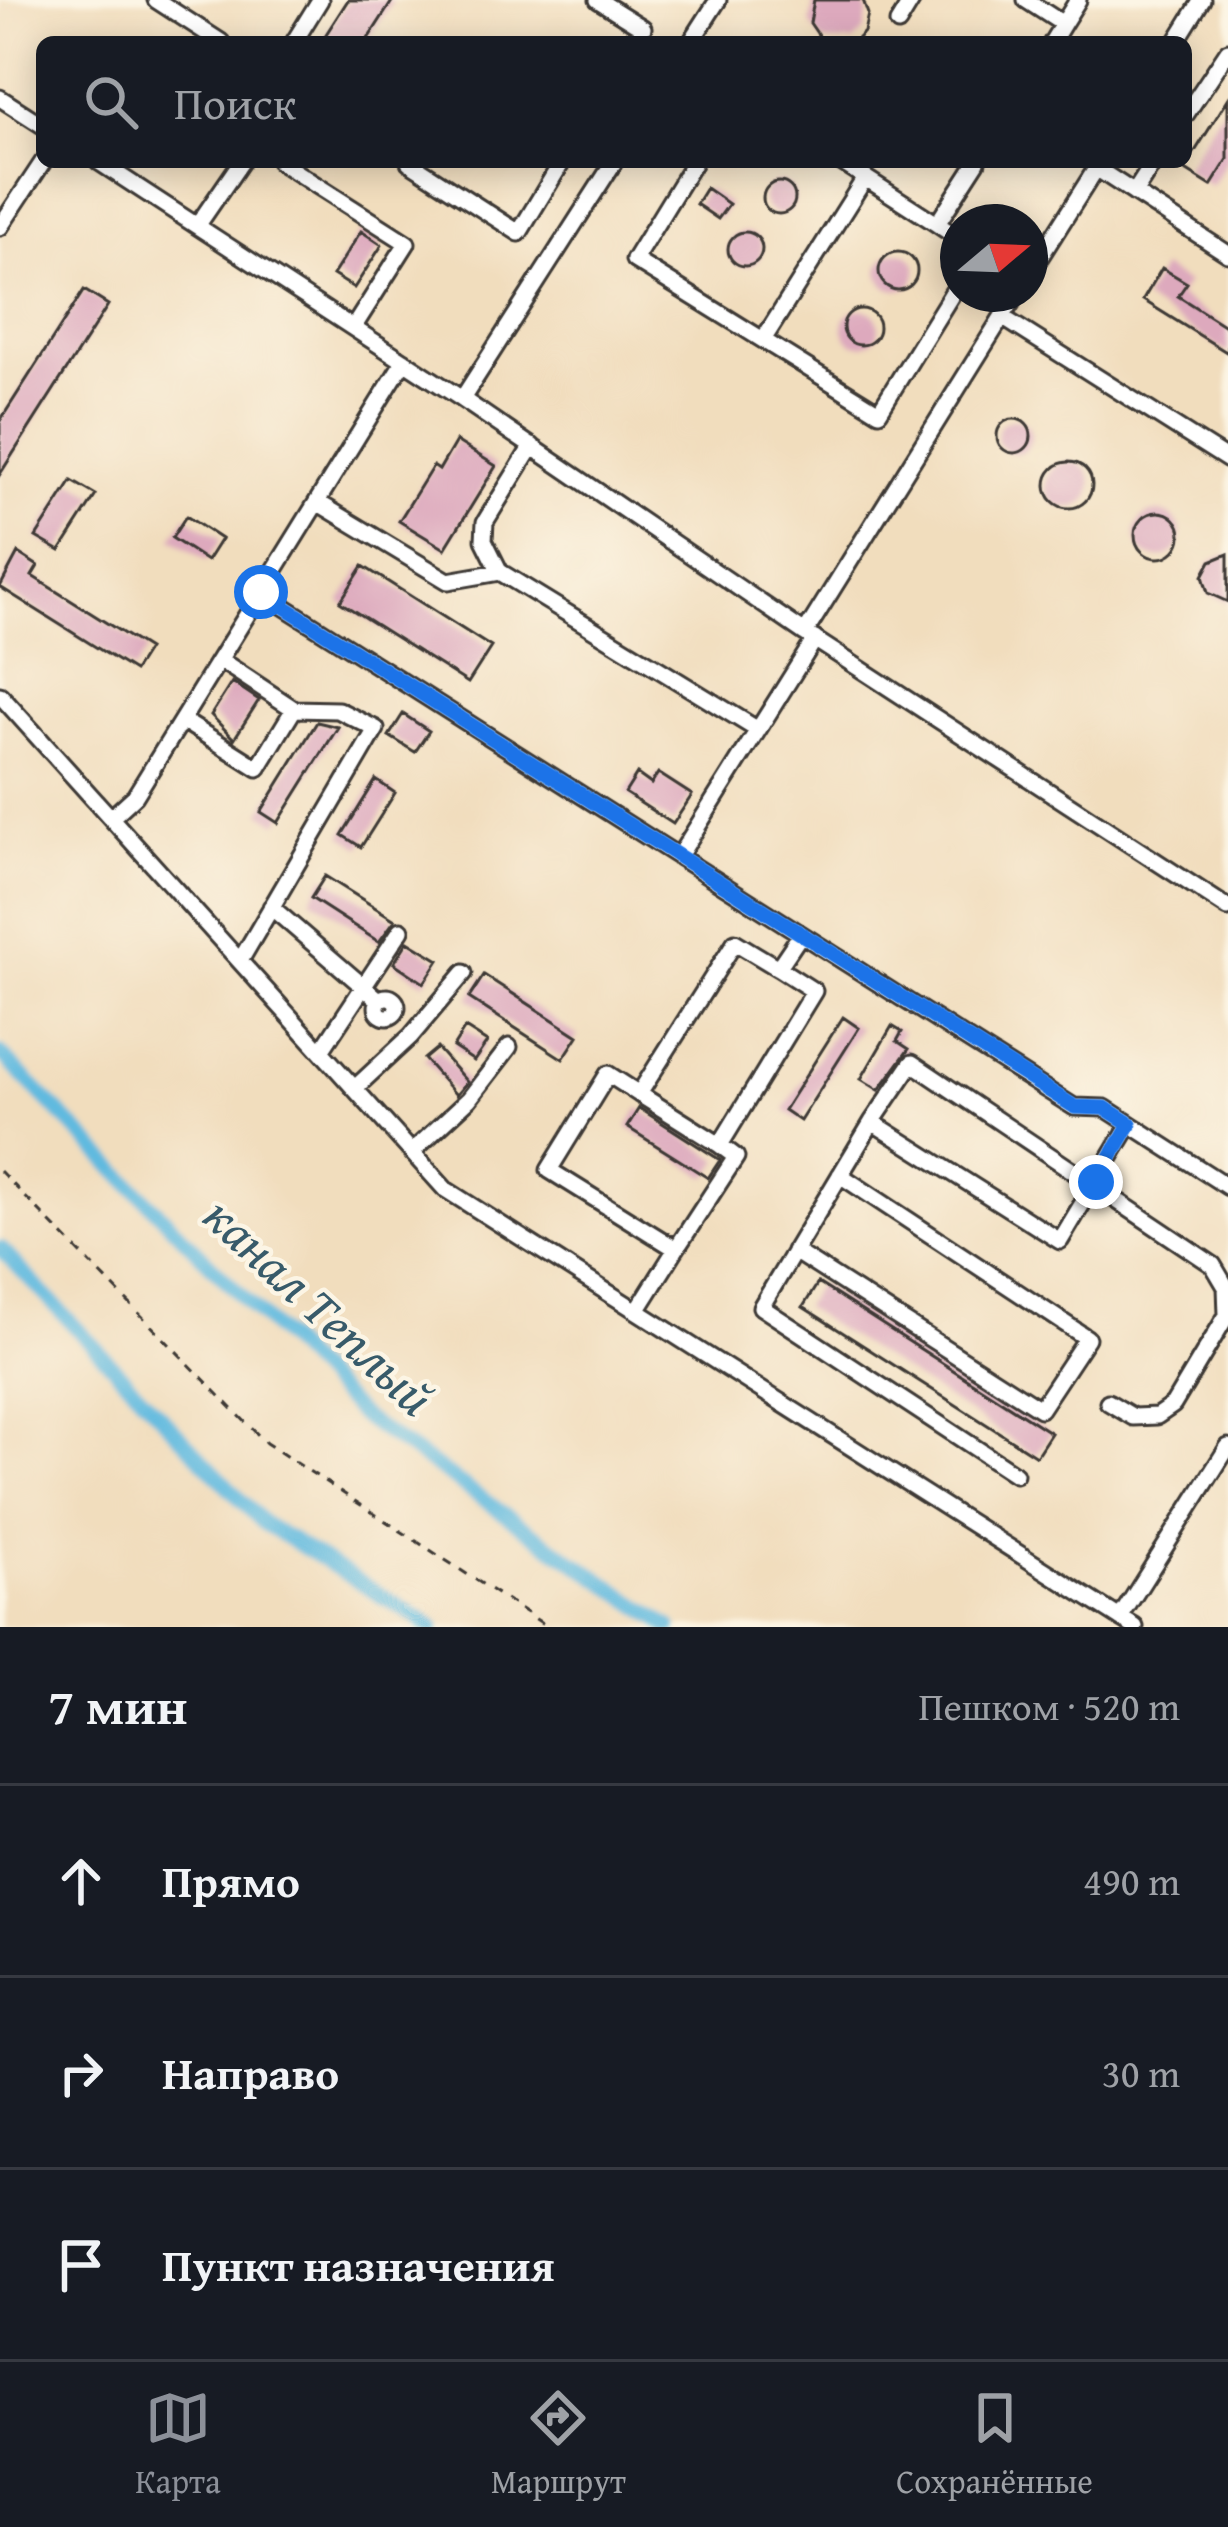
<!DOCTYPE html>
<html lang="ru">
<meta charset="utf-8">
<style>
body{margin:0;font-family:"Gentium Book Plus",serif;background:#242831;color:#f1f3f6}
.compass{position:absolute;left:940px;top:204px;width:108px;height:108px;border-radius:50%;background:#171b24;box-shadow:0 6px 30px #0003;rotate:71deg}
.stop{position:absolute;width:36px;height:36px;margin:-27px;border:9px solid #1a73e8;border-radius:50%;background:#fff}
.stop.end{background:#1a73e8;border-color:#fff;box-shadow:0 3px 12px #0008}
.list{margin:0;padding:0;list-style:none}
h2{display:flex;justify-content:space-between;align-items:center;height:156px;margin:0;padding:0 48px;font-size:51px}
h2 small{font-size:39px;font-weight:400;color:#9ea1a6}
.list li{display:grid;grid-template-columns:78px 1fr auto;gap:36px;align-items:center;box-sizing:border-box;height:192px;padding:0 48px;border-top:3px solid #363941}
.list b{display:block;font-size:45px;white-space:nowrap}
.list em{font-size:39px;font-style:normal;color:#9ea1a6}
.icon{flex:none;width:66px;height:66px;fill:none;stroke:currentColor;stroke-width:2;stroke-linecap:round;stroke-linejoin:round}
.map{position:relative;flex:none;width:1228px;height:1627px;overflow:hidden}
.search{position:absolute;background:#171b24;box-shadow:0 6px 30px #0003;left:36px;right:36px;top:36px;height:132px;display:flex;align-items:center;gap:30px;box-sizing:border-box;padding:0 42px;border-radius:18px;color:#9ea1a6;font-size:45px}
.sheet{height:732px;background:#171b24}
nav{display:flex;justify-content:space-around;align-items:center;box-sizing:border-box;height:168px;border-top:3px solid #363941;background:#171b24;font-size:33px;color:#9ea1a6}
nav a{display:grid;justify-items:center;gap:6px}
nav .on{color:#8c9099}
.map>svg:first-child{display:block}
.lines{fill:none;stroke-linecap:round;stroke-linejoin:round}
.canal{stroke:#61badf;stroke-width:15}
.building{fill:#dda9bd}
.minor-casing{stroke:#3c3934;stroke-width:21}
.path{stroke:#3c3934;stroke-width:3;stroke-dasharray:9 9;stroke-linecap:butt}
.minor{stroke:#fff;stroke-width:15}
.route{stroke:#1a73e8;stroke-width:15}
.labels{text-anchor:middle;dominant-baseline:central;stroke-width:9;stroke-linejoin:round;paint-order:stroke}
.water-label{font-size:51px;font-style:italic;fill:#385b6a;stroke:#fcf5e5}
</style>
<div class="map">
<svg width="1228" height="1627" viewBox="0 0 1228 1627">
<rect width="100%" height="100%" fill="#fcf5e5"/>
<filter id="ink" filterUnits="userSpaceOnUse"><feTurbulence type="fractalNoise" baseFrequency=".00833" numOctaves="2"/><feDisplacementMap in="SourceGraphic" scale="24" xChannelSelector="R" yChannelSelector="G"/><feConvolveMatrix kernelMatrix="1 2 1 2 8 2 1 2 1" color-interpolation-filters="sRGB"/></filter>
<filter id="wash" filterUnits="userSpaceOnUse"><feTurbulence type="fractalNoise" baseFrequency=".004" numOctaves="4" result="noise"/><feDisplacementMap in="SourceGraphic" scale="48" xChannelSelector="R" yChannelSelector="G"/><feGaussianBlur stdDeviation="2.7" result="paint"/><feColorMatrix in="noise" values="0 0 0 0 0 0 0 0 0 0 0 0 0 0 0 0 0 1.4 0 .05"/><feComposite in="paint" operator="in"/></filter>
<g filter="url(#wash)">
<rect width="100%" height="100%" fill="#f1ddbd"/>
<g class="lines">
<!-- canal -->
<path class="canal" d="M0,1053l361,363 309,211
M0,1248l263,275 170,104"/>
</g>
<g id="blocks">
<!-- building -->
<path class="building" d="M348,0h45l-27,42h-45z
M814,0h49l5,14 -4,18 -10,10h-31l-13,-19z
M1228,99v60l-17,27 -27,-17z
M763 198a16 16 0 1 1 32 0a16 16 0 1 1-32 0Z
M706,188l23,16 -11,15 -22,-15z
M361,231l21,14 -28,43 -21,-13z
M728 249a17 17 0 1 1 34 0a17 17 0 1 1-34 0Z
M879 271a19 19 0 1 1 38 0a19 19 0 1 1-38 0Z
M1162,268l25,15 -9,13 50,32v25l-85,-53z
M84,290l24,15 -108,169v-53z
M843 327a18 18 0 1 1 36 0a18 18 0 1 1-36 0Z
M997 436a17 17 0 1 1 34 0a17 17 0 1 1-34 0Z
M456,441l40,25 -51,83 -46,-28 34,-55 6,4z
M1046 485a23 23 0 1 1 46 0a23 23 0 1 1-46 0Z
M72,481l24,14 -36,56 -24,-14z
M1135 535a23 23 0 1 1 46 0a23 23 0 1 1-46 0Z
M186,516l35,23 -14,22 -35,-23z
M18,553l20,13 -6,10 116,73 -14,22 -134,-84z
M1228,554v48l-20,-9 -5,-17 8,-15z
M363,566l128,81 -23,36 -128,-81z
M232,682l27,18 -25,39 -23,-24z
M403,714l26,17 -14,21 -26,-16z
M317,722l21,5 -60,96 -17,-11z
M658,773l34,22 -19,29 -48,-31 12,-19 14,10z
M376,780l19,13 -34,54 -19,-12z
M325,876l70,44 -16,22 -68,-44z
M408,941l31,19 -15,23 -30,-20z
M484,975l94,61 -15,23 -94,-61z
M843,1017l16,11 -59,93 -16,-11z
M892,1026l10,6 -5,9 12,8 -30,41 -18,-11z
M465,1028l22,14 -13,19 -21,-14z
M437,1048l30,34 -11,13 -32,-36z
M639,1108l81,52 -12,18 -81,-51z
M818,1283l233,150 -15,23 -233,-149z"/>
</g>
</g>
<g filter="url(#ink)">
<use href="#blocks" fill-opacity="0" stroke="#3c3934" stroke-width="3"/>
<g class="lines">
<!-- minor casing -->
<g class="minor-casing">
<path id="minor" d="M156,0l65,42
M598,0l45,28 -9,14
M1026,0l37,24 -11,18
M898,23l14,-23
M1063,24l15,-24
M294,42l26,-42
M691,42l27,-42
M1176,42l26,-42
M0,98l42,27
M1186,114l42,-63
M99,162l363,237
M280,162l127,81 -54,85
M409,162l110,71 43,-71
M614,162l-152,237 343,234
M694,162l-60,98 245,152 79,-128
M841,162l96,62 40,-62
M1096,168l132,86
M1134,193l20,-31
M937,224l21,14
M197,226l44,-64
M0,227l43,-65
M1030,273l69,-109
M1002,317l15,-23
M763,340l102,-162
M1228,460l-226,-143 -197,316 423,275
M317,502l131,79 52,-9 258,158
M500,572l-16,-32 1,-18 47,-76
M261,592l813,515 31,1 123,79
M220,660l74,49 44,1 38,19 -136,232
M0,695l445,494 675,429
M182,720l76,48 36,-59
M111,818l24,-22 269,-435
M679,856l136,-217
M271,907l108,93
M778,968l-43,-26 -96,152 81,51 94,-154 -36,-23 23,-34
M377 1007a10 10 0 1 1 20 0a10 10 0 1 1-20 0Z
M321,1051l80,-121
M355,1088l56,-52 53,-63
M639,1094l-31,-20 -59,96 127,79 60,-92 -16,-12
M872,1122l-111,185 254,167
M412,1152l57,-53 40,-52
M794,1251l246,158 47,-71 -247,-163
M637,1311l39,-62
M1108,1402l25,15 24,-1 16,-11 54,-90 -1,-28 -13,-22 -301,-202 -40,59 188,119 70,-117
M1135,1627l-15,-9 108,-171"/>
</g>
<!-- path -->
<path class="path" d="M0,1171l266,272 282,184"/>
<!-- minor -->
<use href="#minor" class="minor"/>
</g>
</g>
<g class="lines" filter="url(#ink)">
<!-- route -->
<path class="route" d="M261,592l814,515 30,1 25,16 -34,58"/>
</g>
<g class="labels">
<!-- water labels -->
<g class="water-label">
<text transform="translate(320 1306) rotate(43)">канал Теплый</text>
</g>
</g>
</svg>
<svg class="compass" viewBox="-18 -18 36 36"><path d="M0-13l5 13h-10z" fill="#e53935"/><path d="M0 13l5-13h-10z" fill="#9ea1a6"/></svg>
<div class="stop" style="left:261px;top:592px"></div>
<div class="stop end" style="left:1096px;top:1182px"></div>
<div class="search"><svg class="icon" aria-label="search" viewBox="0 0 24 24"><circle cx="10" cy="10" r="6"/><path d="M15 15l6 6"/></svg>Поиск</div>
</div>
<section class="sheet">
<h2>7 мин<small>Пешком · 520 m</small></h2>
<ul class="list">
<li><svg class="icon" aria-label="ahead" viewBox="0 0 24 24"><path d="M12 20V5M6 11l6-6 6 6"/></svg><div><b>Прямо</b></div><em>490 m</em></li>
<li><svg class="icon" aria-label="right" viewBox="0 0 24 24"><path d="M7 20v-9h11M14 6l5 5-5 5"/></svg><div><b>Направо</b></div><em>30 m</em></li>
<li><svg class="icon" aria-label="arrive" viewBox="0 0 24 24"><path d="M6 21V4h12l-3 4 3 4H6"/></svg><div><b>Пункт назначения</b></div></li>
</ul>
</section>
<nav>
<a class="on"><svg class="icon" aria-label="map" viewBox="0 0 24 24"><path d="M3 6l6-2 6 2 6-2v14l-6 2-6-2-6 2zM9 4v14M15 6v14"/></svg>Карта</a>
<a><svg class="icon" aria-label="directions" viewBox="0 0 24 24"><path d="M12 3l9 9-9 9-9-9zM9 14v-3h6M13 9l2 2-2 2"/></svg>Маршрут</a>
<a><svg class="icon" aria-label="saved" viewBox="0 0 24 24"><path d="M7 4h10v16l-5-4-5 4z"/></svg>Сохранённые</a>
</nav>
